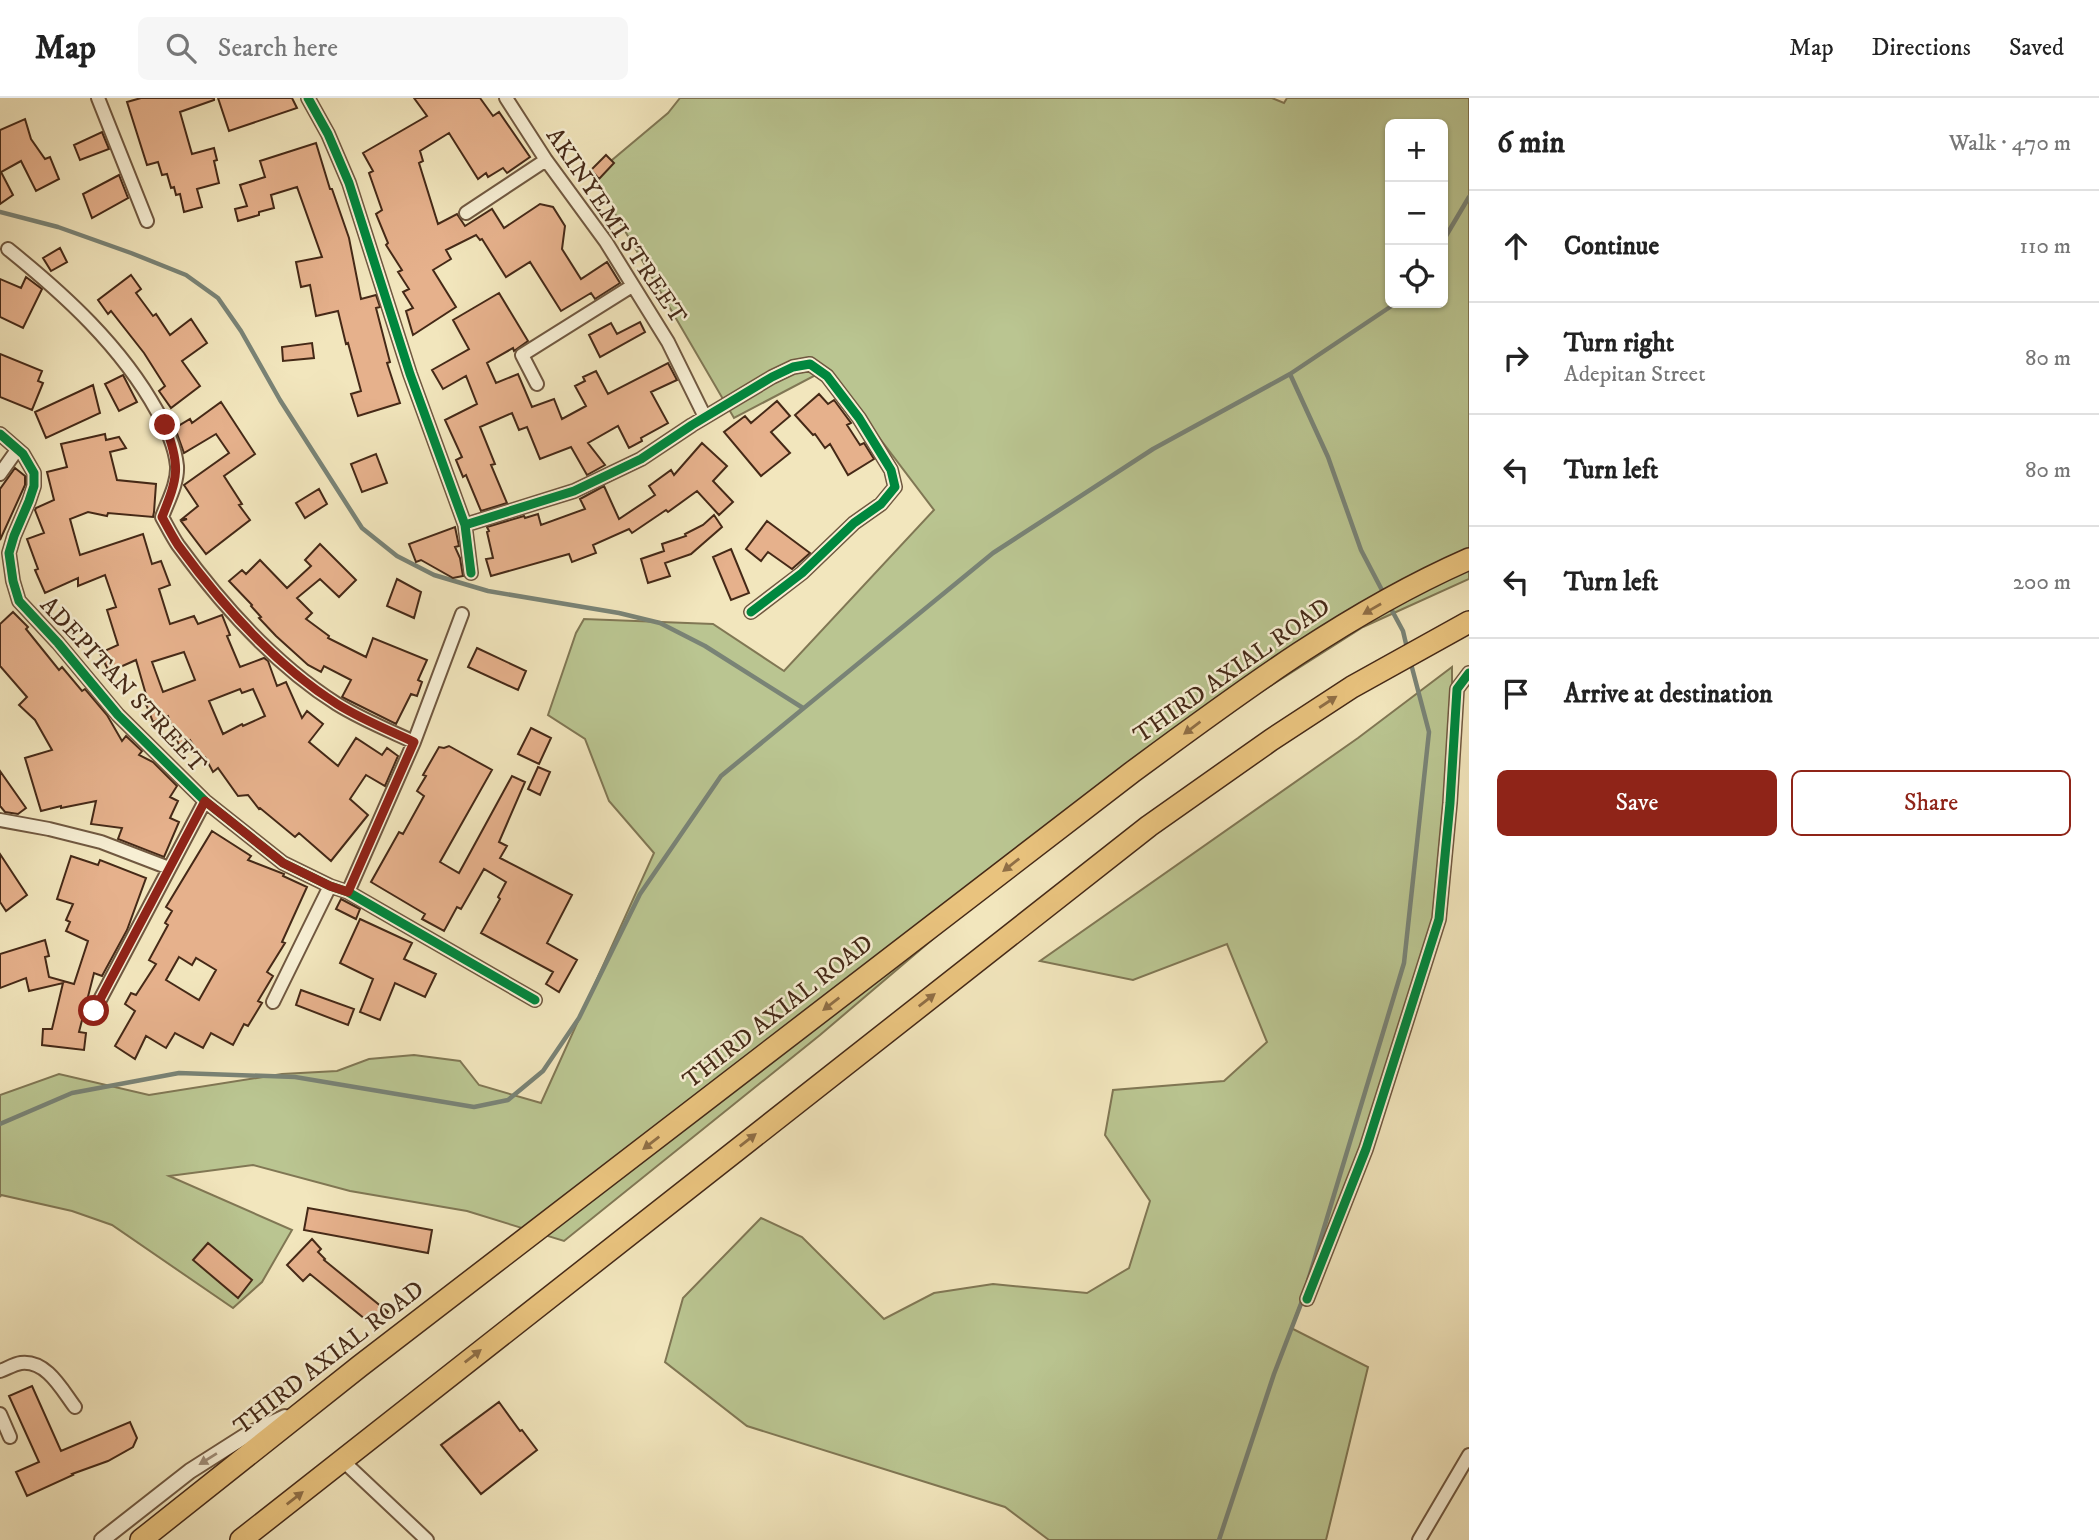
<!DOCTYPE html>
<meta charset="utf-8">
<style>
body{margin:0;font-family:"IM FELL DW Pica",serif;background:#f6f6f6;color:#222}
.controls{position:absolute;right:21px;top:21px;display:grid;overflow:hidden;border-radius:10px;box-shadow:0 2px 5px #0004}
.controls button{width:63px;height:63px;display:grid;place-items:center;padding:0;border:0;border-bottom:2px solid #e0e0e0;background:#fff;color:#222;font:35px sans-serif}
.stop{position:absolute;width:21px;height:21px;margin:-16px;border:5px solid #8f2418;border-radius:50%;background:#fff}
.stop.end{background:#8f2418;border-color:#fff;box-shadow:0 2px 7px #0008}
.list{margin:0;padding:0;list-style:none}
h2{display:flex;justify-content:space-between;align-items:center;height:91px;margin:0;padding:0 28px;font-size:30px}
h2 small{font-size:23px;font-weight:400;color:#767676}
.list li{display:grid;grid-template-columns:46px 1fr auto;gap:21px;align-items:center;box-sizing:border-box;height:112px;padding:0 28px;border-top:2px solid #e0e0e0}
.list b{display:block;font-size:26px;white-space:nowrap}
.list p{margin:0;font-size:23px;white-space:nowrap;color:#767676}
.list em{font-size:23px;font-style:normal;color:#767676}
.actions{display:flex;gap:14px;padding:21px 28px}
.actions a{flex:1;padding:16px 0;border:2px solid #8f2418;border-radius:10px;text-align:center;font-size:24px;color:#8f2418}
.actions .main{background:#8f2418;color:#fff}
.icon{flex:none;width:38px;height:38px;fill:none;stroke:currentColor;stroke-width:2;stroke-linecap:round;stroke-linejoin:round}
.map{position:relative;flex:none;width:1469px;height:1442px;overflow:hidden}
header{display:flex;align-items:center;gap:42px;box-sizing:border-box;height:98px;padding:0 35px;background:#fff;border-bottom:2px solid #e0e0e0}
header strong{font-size:33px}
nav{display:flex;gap:38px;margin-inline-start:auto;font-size:24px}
.search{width:490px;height:63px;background:#f6f6f6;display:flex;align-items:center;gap:18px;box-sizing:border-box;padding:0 24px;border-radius:10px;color:#767676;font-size:26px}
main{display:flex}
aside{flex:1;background:#fff}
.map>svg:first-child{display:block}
.green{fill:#bac591;stroke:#807754;stroke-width:2;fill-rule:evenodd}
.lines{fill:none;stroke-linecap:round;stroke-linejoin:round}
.stream{stroke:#798376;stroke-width:4.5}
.building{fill:#e6b18c;stroke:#452917;stroke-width:2;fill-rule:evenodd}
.minor-casing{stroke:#705840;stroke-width:16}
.tertiary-casing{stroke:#705840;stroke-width:18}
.motorway-casing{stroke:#452917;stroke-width:24}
.minor{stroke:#f7efd4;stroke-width:12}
.tertiary{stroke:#f7efd4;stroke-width:14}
.motorway{stroke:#e9c37e;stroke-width:21}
.cycleway-casing{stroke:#f7efd4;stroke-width:13}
.cycleway{stroke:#00873e;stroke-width:9}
.oneway{fill:#8f6e45}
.oneway2{fill:#9e8c76}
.route{stroke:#8f2418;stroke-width:9}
.labels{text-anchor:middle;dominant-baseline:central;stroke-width:5;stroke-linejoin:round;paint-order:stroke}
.street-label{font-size:24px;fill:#452917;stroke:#f7efd4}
</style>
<header>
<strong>Map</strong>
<div class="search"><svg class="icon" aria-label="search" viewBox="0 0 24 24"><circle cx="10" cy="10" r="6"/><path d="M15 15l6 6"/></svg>Search here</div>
<nav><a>Map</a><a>Directions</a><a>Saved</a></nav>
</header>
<main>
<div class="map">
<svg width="1469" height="1442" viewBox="0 0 1469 1442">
<rect width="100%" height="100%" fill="#f2e6bd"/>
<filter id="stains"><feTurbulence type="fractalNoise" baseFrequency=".00286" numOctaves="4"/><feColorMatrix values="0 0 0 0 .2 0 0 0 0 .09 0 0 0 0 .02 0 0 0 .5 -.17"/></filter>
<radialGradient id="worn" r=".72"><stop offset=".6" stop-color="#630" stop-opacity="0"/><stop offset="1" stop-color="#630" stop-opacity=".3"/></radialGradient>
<!-- green -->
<path class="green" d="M680,0h592l12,5 3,-5h182v481l-106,48 -249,158 -294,250 -256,206 -97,-30 -117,-20 -97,-26 -84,11 123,54 -30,52 -29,26 -121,-83 -40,-14 -71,-16 -1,2v-102l59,-21 90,21 133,-21 55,-3 32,-12 45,-4 46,6 19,24 62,18 113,-250 -45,-52 -24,-62 -37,-24 28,-82 8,-14 129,5 71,47 150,-161 -107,-141 -93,49 -141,-242 75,-63zM1390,26h53v179h-53z
M1452,569v80l-14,165 -57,179 -90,237 77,39 -42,173h-277l-44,-33 -258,-81 -82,-64 18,-64 78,-80 41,19 82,82 50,-26 59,-9 94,9 42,-25 21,-67 -45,-66 8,-45 111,-9 43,-39 -40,-98 -94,36 -93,-19 318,-223z"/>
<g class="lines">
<!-- stream -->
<path class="stream" d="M0,114l58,15 73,26 55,22 32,23 23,33 39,69 82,128 35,28 37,19 54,16 131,22 41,10 45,23 98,62
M1443,143l26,-44
M1384,496l-23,-44 -33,-93 -38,-83 106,-71
M1389,507l14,26 4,17
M0,1026l72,-31 107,-20 116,4 179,30 34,-7 35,-29 36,-53 61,-124 81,-118 272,-223 160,-104 137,-75
M1308,1183l96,-318 25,-231 -19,-72
M1219,1442l55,-166 30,-78"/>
</g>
<!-- building -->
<path class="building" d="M141,0h73v2l-34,12 12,42 22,-6 3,12 -3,1 5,22 -22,6 5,18 -18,5 -4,-18 -4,1 -2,-8 -3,1 -4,-14 -5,1 -4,-13 -11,3 -20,-63z
M218,0h74l5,10 -68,23z
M414,0h66l13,18 6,-4 31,45 -23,16 -4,-5 -15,9 -2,-4 -8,6 -29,-46 -29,18 3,10 -4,2 19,61 19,-10 8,12 27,-17 12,19 36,-24 13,3 12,19 -3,23 19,30 26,-17 13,21 -25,16 -4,-6 -30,18 -31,-49 -24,15 -24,-38 -2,1 -4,-5 -30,15 5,9 -18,11 23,37 -43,28 -7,-24 7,-3 -10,-16 6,-3 -11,-17 4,-2 -16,-25 2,-2 -12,-29 6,-4 -13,-37 4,-2 -10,-18 64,-37z
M25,21l6,20 14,20 5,-2 9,22 -23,12 -15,-30 -20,11 12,23 -13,9v-74z
M102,34l7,17 -29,11 -6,-15z
M316,45l14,46h2l17,49 12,61 15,-4 4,12 -4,1 14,54 -3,1 13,40 -42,13 -7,-22 10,-3 -13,-48 -2,1 -8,-33 -22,5 -6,-31 -9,2 -5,-25 26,-5 -25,-70 -26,8 3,13 -15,4v3l-21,6 -3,-12 12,-3 -7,-21 25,-8 -5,-16z
M606,57l8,8 -15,16 -8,-9z
M119,77l9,23 -36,20 -9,-24z
M60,150l7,14 -16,9 -8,-13z
M131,177l10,14 -5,4 17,23 3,-2 14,21 21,-16 16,24 -25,18 18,25 -29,22 -12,-17 6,-5 -21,-33 -33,-42 -3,3 -10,-14z
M26,179l16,12 -19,39 -23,-11v-38l21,9z
M499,195l29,48 -14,10 -1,-3 -26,15 9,20 22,-9 14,33 22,-8 8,20 24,-13 -11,-20 10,-5 -2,-4 13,-6 12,23 60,-31 9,17 -26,12 17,31 -27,15 1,3 -13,7 -11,-22 -30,17 17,22 -18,10 -16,-28 -31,12 -13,-32 -8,3 -7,-17 -32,14 15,37 -4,1 16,38 -26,8 -15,-36 -3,2 -7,-17 6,-3 -17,-37 32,-16 -11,-28 -23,13 -11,-19 37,-21 -16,-29z
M640,224l5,10 -45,25 -11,-22 22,-12 6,11z
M312,245l2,15 -31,3 -1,-14z
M0,256l42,17 -4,10 5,2 -11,27 -32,-13z
M123,277l14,27 -18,9 -14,-27z
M93,287l7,28 -54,25 -11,-26z
M819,296l9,10 6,-4 17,23 -4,2 13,20 4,-2 10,16 -26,16 -18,-31 -5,4 -10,-14 -2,1 -18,-20z
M777,303l13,15 -19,16 19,21 -29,23 -37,-44 21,-16 6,7z
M221,304l34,52 -31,22 18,28 -3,1 11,15 -44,34 -25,-33 6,-2h-5l16,-13 -14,-21 45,-32 -13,-19 -32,19 -9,-25 15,-9 2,4z
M105,336l1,6 13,-3 7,11 -16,4 7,28 39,4 -2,28 -1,5 -45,-4 -1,3 -19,-4 -18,7 10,36 63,-21 9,30 9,-3 9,24 -11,4 11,35 24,-8 4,8 24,-9 8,20 -3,1 13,31 24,-9 4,3 9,25 9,-4 16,36 5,-7 16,13 -14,18 29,24 18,-28 26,17 5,-7 11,8 -13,30 -19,-11 -16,24 18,16 -37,46 -32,-28 -4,4 -35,-29 -1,1 -11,-14 -10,1 -20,-28 -5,4 -8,-15h-4l-11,-17 -11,5 -11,-29 -15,6 -9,-23 3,-1 -11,-38 -27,12 -9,-19 18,-8 -11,-35 9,-3 -11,-32 -27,11v-8l-33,15 -10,-23 3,-1 -11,-30 17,-6 -9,-23 1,-2 18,-8 -7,-28 20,-5 -6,-23zM184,554l11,28 -32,12 -11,-30zM240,591l2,4 11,-4 12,27 -22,10 -1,-2 -19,10 -14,-33z
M702,345l25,23 -14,15 20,21 -14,13 -22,-24 -29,21 -2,-2 -34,23 -3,-4 -36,16 3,8 -24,9 -3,-8 -78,22 -5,-17 7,-1 -6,-26 2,-1 -2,-4 37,-11 1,2 13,-4 3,11 44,-16 -5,-10 24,-13 15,33 36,-24 -6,-9 22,-16 3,5z
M376,356l11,29 -25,9 -11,-28z
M15,370l10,8v9l-25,55v-51z
M319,391l8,15 -22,14 -9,-15z
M714,417l8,12 -31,27 -26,9 5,13 -22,7 -7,-24 23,-8 -2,-7 24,-8 -1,-2 18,-9z
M767,423l43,32 -18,16 -24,-17 -7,9 -15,-12z
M455,429l4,19 -4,1 5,11 3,18 -10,2 -32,-18 -5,2 -7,-18z
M320,446l36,36 -17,17 -19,-18 -23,19 15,15 -6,6 23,17 -1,2 38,19 7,-19 54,22 -9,20 4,2 -5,14 -6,-2 -15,30 -54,-27 9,-17 -27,-14 -3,6 -13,-7 -32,-29 -17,-18 2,-1 -10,-11 1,-1 -23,-24 13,-11 4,4 14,-14 27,28 24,-22 -6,-6z
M731,451l18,44 -18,7 -18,-43z
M397,481l24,13 -7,26 -27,-12z
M13,514l15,15 -2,2 33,41 3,-3 20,24 3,-2 22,26 15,26 4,-5 16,15 -3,4 14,7 24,24 -7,11 8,4 -8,17 9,4 -15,35 -46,-18 4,-11 -31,-4 5,-23 -35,7v-2l-20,5 -16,-53 27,-8 -17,-30 -16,-15 8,-8 -27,-31v-42z
M477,550l49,23 -8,19 -50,-23z
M531,630l20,10 -12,26 -21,-10z
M449,648l43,24 -52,92 19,11 53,-97 13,6 -26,60 8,4 -7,12 72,37 -25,48 30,17 -18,32 -13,-8 7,-12 -72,-39 19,-34 -2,-2 8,-15 -22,-13 -23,40 -4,-2 -13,24 -22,-12 3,-5 -54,-32 28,-50 4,2 21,-38 -7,-5 9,-15 -3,-1 16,-28 5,1z
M538,669l12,5 -10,23 -12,-6z
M0,673l26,37 -8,6 -13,-2 -5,-6z
M212,733l39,25 -3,4 36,14 -1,2 24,11 -25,55 3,1 -18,29 6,4 -15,25 4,2 -14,23 -4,-2 -11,21 -22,-12 -8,15 -28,-15 -9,15 -20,-12 -11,23 -20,-13 20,-35 -10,-7 6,-11 5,2 20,-31 -7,-4 19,-35 -3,-2 7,-12 -6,-4zM179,859l13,8 4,-7 20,12 -17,30 -33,-20z
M0,756l27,41 -21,16 -6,-9z
M71,758l27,9 2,-5 46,18 -19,52 -25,46 -8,-3 -15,59 7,1 -2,17 -42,-5 1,-16h9l11,-46 -34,8 -3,-13 -26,10v-34l45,-14 4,16 -4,1 4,20 25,7 14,-43 -22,-10 4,-9 -4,-2 7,-16 -16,-5z
M341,801l19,10 -4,10 -20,-10z
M360,821l52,24 -8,16 32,15 -11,23 -30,-14 -15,37 -20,-8 13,-33 -33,-16z
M301,892l53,19 -6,16 -52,-20z
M308,1110l124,22 -4,23 -124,-23z
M312,1141l9,10 -3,3 7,7 -1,1 64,52 -12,16 -66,-54 -7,7 -16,-16z
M208,1145l44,37 -14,18 -45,-38z
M32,1288l29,65 69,-29 7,16 -4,9 -25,14 -36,13 1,1 -46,21 -11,-24 23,-10 -30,-66z
M499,1304l21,29 2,-1 15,20 -56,44 -40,-49z"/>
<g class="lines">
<!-- minor casing -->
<g class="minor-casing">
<path id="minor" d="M98,0l49,123
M308,0l20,36 21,49 61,191 55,151 6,48
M506,0l40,62 60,82 62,100 37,75
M466,115l80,-53
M8,151c57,46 113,97 149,162 9,17 18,35 20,55 1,17 -9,35 -15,51 5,9 10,19 16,28 43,59 96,119 159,159 24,15 51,26 77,38
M537,286l-15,-29 110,-69
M0,336l23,20 11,19v13l-5,15 -15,35 -5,17 4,28 6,20 39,42 60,72 87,86 78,62 47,23 18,6 187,108
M0,376l17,-24
M465,427l109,-34 67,-32 51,-34 80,-48 21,-10 17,-3 17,12 32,42 32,52 4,17 -14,17 -27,19 -52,50 -51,39
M0,722l49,9 52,13 68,26
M348,794l66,-150 48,-128
M273,904l57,-116
M94,913l111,-210
M1307,1201l59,-150 73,-230 11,-116 7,-114 12,-16
M0,1273c6,-2 14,-7 21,-8 26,-3 41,27 54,44
M0,1316l10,23
M342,1362l85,80
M1419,1442l50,-85"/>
</g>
<!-- tertiary casing -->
<g class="tertiary-casing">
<path id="tertiary" d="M102,1442l88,-69 55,-35 40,-19"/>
</g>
<!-- motorway casing -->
<g class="motorway-casing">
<path id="motorway" d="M141,1442l219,-174 771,-593c107,-79 215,-160 338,-214
M241,1442l908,-714 122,-86 81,-53 117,-65"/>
</g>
<!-- minor -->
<use href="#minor" class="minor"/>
<!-- tertiary -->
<use href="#tertiary" class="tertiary"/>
<!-- motorway -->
<use href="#motorway" class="motorway"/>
<!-- cycleway casing -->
<g class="cycleway-casing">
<path id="cycleway" d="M308,0l20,36 21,49 61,191 55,151 6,48
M0,336l23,20 11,19v13l-5,15 -15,35 -5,17 4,28 6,20 39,42 60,72 87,86 78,62 47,23 18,6 187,108
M465,427l109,-34 67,-32 51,-34 80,-48 21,-10 17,-3 17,12 32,42 32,52 4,17 -14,17 -27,19 -52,50 -51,39
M1307,1201l59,-150 73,-230 11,-116 7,-114 12,-16"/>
</g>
<!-- cycleway -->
<use href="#cycleway" class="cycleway"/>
</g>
<!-- one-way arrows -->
<defs><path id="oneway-solid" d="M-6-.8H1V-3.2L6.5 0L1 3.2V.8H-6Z" transform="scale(1.75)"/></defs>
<g class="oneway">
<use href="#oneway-solid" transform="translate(1372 511) rotate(150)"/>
<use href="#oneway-solid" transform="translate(1328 604) rotate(-33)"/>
<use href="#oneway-solid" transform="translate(1192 630) rotate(143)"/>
<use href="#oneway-solid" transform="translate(1011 767) rotate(142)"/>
<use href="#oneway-solid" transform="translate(927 902) rotate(-38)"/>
<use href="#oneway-solid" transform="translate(831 906) rotate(142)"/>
<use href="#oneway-solid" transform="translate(748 1042) rotate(-38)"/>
<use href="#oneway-solid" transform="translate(651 1045) rotate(142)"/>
<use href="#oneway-solid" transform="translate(473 1258) rotate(-38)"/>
<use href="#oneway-solid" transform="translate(295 1400) rotate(-38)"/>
</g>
<use class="oneway2" href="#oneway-solid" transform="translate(208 1361) rotate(148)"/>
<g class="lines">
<!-- route -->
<path class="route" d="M94,913l111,-210 78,62 47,23 18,6 66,-150c-26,-12 -53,-23 -77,-38 -63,-40 -116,-100 -159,-159 -6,-9 -11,-19 -16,-28 16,-40 19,-50 3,-92"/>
</g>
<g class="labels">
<!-- street labels -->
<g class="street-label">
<text transform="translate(616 128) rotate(56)">AKINYEMI STREET</text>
<text transform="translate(1232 573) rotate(-35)">THIRD AXIAL ROAD</text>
<text transform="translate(123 587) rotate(47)">ADEPITAN STREET</text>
<text transform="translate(778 914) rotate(-38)">THIRD AXIAL ROAD</text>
<text transform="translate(329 1260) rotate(-38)">THIRD AXIAL ROAD</text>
</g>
</g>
<rect width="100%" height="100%" filter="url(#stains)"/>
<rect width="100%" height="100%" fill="url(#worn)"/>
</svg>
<div class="controls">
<button>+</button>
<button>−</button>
<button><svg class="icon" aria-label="locate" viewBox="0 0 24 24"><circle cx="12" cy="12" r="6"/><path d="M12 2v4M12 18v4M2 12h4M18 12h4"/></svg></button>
</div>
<div class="stop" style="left:94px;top:913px"></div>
<div class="stop end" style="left:165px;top:327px"></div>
</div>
<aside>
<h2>6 min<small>Walk · 470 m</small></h2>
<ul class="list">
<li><svg class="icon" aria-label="ahead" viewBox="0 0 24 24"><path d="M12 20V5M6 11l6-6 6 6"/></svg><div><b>Continue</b></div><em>110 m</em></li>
<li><svg class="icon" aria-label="right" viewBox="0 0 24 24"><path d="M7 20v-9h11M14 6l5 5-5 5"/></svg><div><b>Turn right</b><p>Adepitan Street</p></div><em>80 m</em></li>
<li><svg class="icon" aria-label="left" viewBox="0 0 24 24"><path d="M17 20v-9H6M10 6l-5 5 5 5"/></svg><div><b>Turn left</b></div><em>80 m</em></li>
<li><svg class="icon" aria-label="left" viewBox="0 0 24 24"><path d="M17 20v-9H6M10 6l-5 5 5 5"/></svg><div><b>Turn left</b></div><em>200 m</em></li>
<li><svg class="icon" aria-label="arrive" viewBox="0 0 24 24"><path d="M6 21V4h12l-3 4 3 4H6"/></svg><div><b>Arrive at destination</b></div></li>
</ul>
<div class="actions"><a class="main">Save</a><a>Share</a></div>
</aside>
</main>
